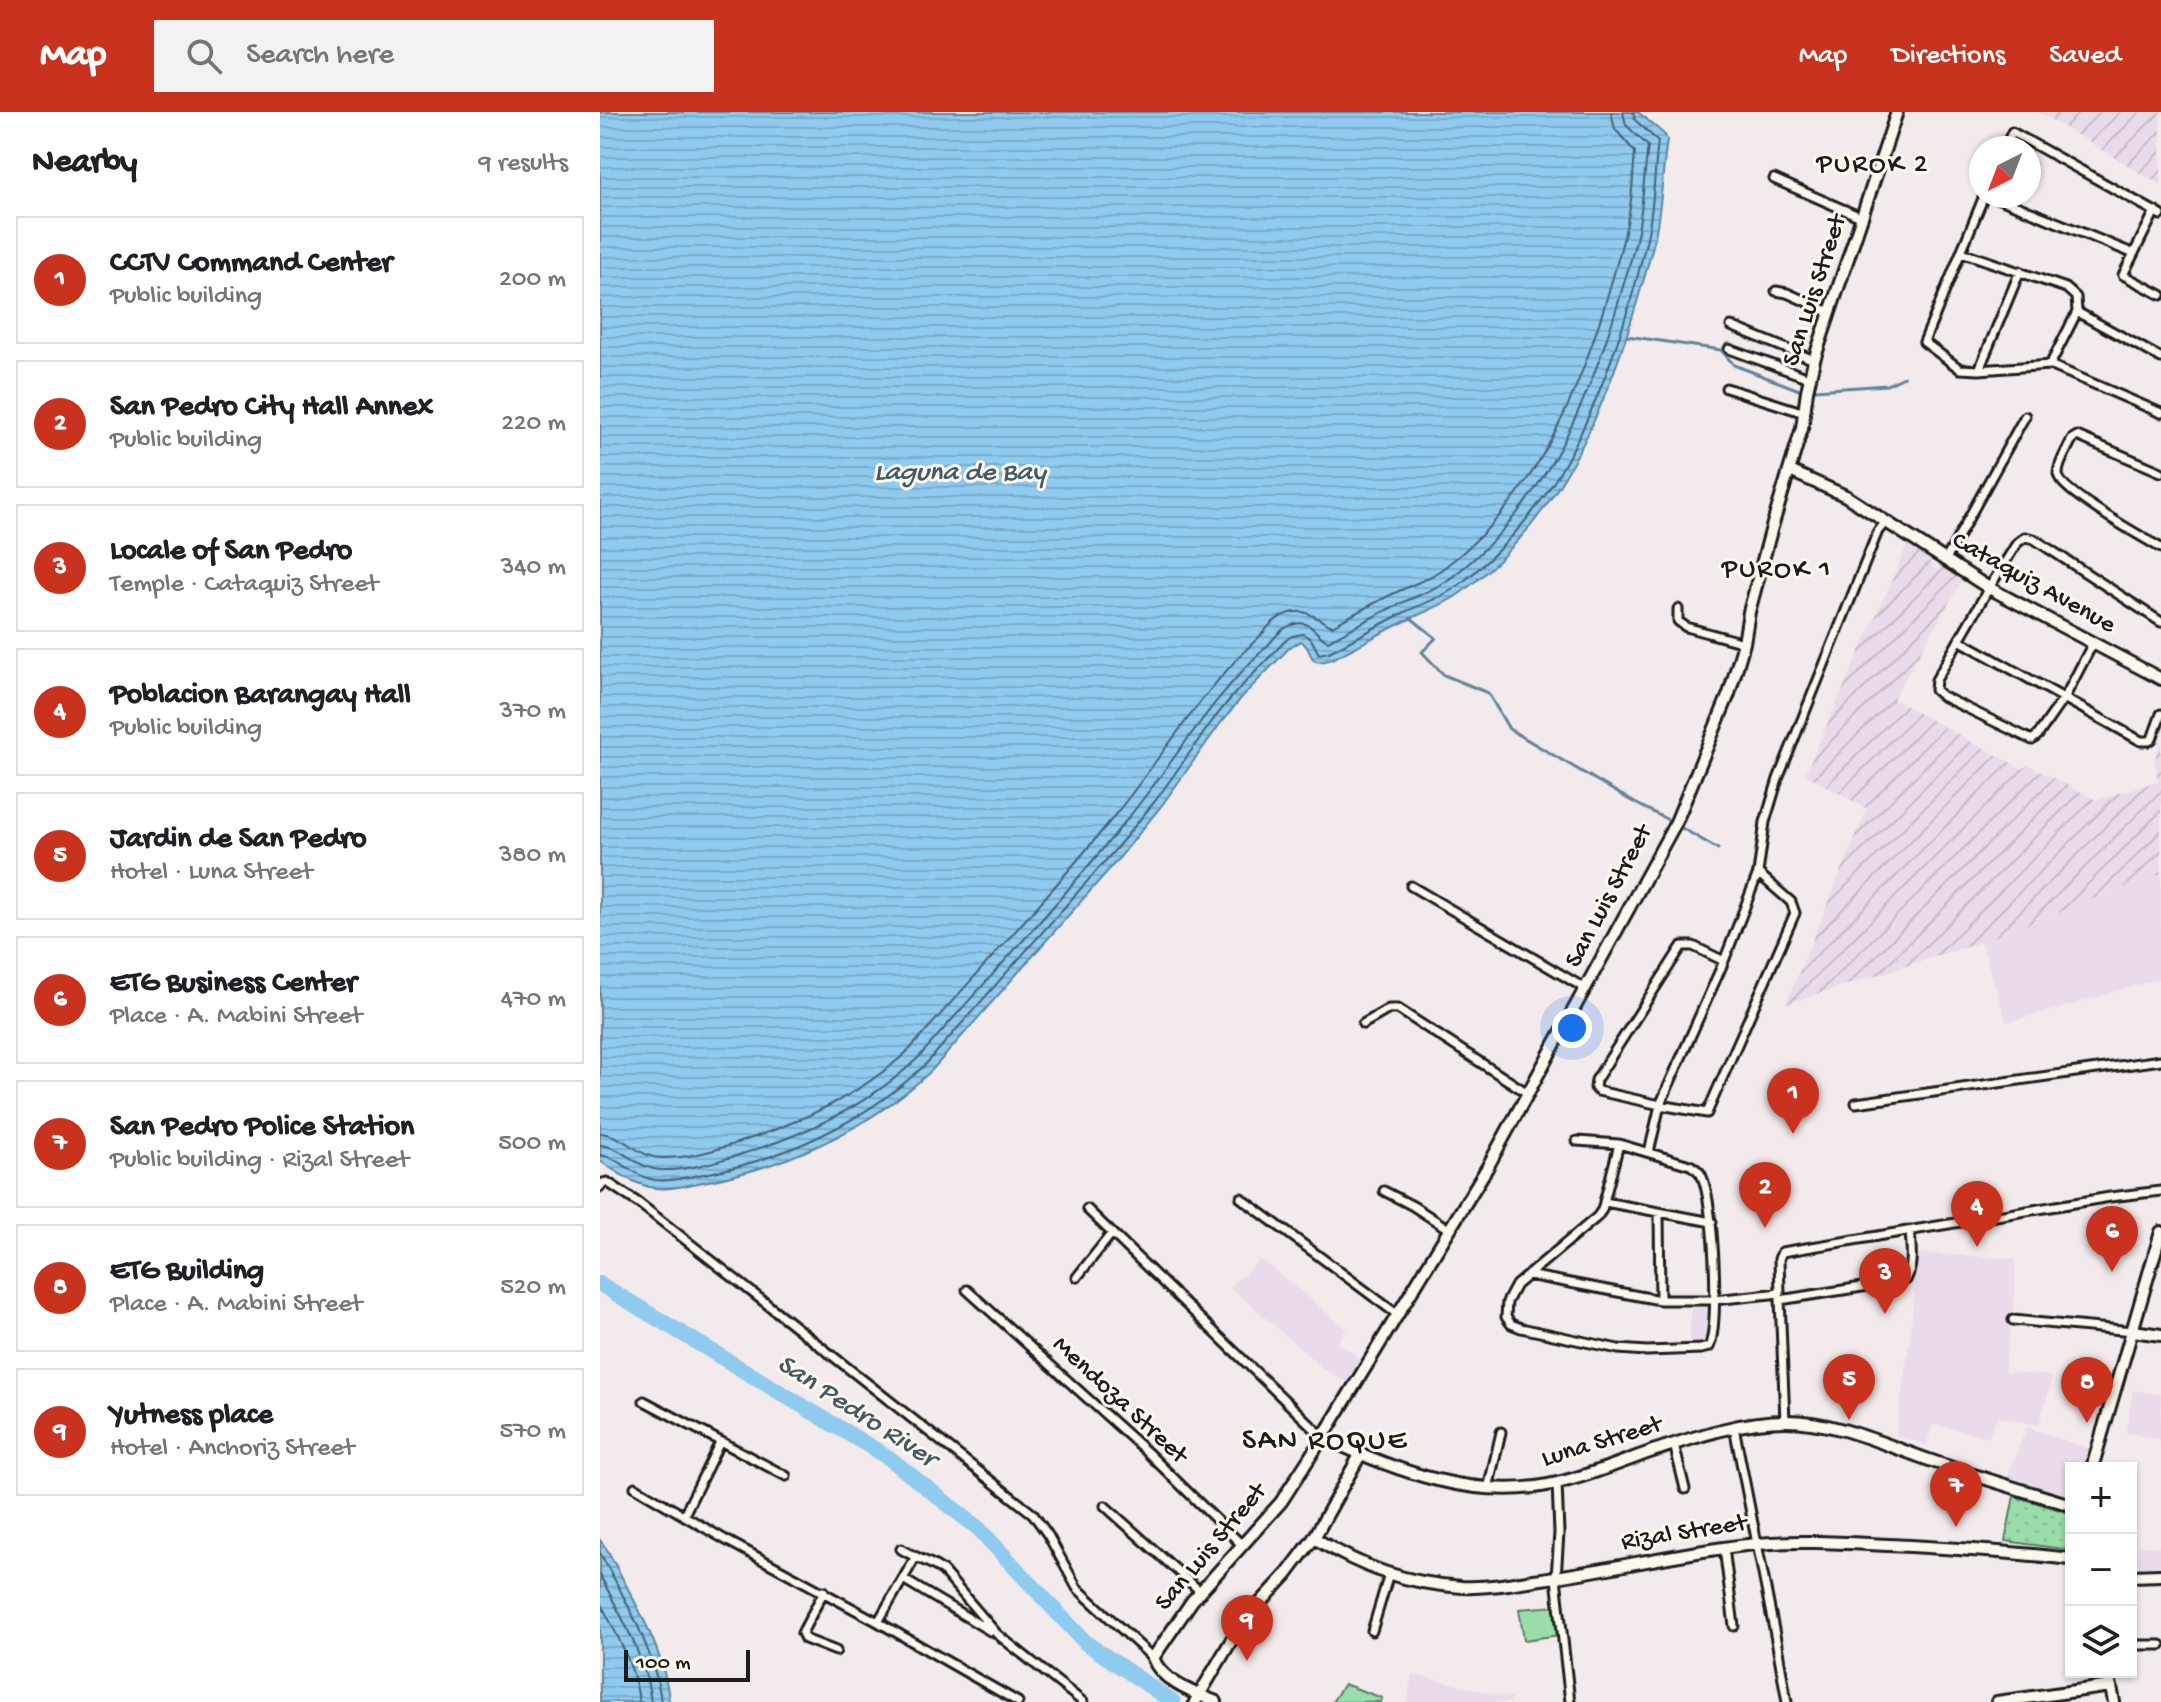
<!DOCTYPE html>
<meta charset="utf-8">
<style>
body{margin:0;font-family:"Gochi Hand",sans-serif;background:#f2f2f2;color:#202124}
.controls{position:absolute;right:24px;bottom:24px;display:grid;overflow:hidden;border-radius:0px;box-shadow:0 2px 6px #0004}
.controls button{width:72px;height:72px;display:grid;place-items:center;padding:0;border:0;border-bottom:2px solid #e0e0e0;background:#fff;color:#202124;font:40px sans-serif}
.compass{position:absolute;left:1369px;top:24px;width:72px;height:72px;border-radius:50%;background:#fff;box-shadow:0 2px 6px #0004;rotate:222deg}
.scale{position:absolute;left:24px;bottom:20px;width:126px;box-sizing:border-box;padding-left:8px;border:4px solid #1c1c1c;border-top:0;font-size:22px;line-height:28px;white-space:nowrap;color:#1c1c1c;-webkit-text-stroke:6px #fbf7ec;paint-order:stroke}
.you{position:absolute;left:972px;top:916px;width:28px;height:28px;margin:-20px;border:6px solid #fff;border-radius:50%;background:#1a73e8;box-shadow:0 0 0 12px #1a73e833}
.badge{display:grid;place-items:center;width:52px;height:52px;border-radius:50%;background:#c8321e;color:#fff;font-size:26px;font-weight:700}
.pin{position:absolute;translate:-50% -66px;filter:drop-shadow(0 2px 4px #0008)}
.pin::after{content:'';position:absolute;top:42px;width:28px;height:24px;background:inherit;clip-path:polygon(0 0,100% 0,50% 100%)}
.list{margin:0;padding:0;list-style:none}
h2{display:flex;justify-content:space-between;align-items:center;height:104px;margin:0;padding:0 32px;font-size:34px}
h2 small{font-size:26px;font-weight:400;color:#757577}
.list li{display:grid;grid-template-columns:52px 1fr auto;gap:24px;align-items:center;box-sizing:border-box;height:128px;margin:0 16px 16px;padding:0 16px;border:2px solid #e0e0e0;border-radius:0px}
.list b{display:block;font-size:30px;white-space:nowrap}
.list p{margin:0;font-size:26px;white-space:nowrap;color:#757577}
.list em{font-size:26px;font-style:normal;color:#757577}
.icon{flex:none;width:44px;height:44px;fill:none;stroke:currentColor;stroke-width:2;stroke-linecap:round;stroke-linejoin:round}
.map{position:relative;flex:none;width:1561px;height:1590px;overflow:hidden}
header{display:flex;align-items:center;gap:48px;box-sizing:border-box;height:112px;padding:0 40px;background:#c8321e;color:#fff}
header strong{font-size:38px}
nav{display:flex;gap:44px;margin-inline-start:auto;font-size:28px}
.search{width:560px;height:72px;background:#f2f2f2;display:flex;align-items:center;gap:20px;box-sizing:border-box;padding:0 28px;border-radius:0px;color:#757577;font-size:30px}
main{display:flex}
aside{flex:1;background:#fff}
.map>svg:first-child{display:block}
.built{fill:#e9dbe9}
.industrial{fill:url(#industrial-furrows)}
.grass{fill:#99dda8;stroke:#5a7c62;stroke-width:2}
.park{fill:url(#park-dots);stroke:#5a7c62;stroke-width:2}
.water{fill:url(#water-rules);stroke:#61849b;stroke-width:2}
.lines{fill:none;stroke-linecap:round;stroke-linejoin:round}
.shore{stroke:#4a6270;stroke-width:2}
.stream{stroke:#61849b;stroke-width:3}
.river{stroke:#8fcaef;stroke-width:16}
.street-casing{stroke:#1c1c1c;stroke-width:13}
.secondary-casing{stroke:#1c1c1c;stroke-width:16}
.street{stroke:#fbf7ec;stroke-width:7}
.secondary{stroke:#fbf7ec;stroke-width:10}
.labels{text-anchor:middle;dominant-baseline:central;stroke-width:6;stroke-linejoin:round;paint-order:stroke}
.street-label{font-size:26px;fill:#1c1c1c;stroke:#fbf7ec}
.neighbourhood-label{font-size:28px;letter-spacing:2px;fill:#1c1c1c;stroke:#fbf7ec}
.water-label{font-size:28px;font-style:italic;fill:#445966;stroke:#fbf7ec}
.quarter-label{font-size:30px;letter-spacing:2px;fill:#1c1c1c;stroke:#fbf7ec}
</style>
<header>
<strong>Map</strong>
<div class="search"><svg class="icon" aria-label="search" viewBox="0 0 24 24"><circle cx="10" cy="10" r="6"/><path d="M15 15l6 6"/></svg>Search here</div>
<nav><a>Map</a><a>Directions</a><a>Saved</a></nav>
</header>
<main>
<aside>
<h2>Nearby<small>9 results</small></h2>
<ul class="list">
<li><span class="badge">1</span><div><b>CCTV Command Center</b><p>Public building</p></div><em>200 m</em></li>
<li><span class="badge">2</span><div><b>San Pedro City Hall Annex</b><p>Public building</p></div><em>220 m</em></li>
<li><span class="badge">3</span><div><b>Locale of San Pedro</b><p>Temple · Cataquiz Street</p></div><em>340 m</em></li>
<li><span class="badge">4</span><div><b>Poblacion Barangay Hall</b><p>Public building</p></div><em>370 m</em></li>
<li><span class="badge">5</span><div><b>Jardin de San Pedro</b><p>Hotel · Luna Street</p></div><em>380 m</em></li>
<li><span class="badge">6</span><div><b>ETG Business Center</b><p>Place · A. Mabini Street</p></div><em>470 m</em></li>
<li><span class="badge">7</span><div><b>San Pedro Police Station</b><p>Public building · Rizal Street</p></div><em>500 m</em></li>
<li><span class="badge">8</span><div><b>ETG Building</b><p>Place · A. Mabini Street</p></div><em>520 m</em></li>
<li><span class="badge">9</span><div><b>Yutness place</b><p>Hotel · Anchoriz Street</p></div><em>570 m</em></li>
</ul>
</aside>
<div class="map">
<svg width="1561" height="1590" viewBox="0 0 1561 1590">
<defs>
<pattern id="industrial-furrows" width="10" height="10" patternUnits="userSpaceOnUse" patternTransform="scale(2)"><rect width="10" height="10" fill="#e9dbe9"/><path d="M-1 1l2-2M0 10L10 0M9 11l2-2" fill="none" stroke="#c7bbc7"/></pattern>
<pattern id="park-dots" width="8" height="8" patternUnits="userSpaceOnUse" patternTransform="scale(2)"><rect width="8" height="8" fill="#99dda8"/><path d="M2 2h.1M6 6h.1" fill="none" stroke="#83bd90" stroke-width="1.8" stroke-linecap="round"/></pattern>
<pattern id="water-rules" width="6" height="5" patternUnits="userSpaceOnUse" patternTransform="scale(2)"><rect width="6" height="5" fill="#8fcaef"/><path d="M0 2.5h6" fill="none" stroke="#7badcc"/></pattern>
</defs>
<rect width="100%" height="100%" fill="#f3eaeb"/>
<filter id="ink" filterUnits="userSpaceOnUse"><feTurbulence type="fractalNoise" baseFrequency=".0125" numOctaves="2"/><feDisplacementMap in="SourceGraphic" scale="16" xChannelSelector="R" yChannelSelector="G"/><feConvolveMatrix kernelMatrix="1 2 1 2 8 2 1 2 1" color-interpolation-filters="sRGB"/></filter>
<g filter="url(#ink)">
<!-- built -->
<path class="built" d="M1561,761v105l-103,31 -51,13 -26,-80z
M1318,1141l97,6v37l-11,76 38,3 11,2 -14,48 -42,-8 -8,20 -56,-13 -7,21 -30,-9 14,-99z
M661,1147l86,70 -10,13 24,17 -15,23 -21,-12 -95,-83z
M1091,1192l20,1 -2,38h-19z
M1533,1278l28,5v45l-35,-7z
M1427,1315l63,22 -6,19h-13v32l-64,-22z
M1538,1434l23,1v22l-22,-1z
M812,1562l99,24v4h-104z"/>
<!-- industrial -->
<path class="industrial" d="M1561,0v73l-121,-72v-1z
M1308,432l23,16 -2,4 7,6 5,-3 21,13 -69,119 129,70 7,-4 67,35 62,-19 -3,-22 6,-20v134l-180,69 -195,62 81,-195 -62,-35z"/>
<!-- grass -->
<path class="grass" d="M957,1494l3,29 -36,5 -5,-31z
M744,1572l38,14 -1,4h-49z"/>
<!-- park -->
<path class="park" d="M1414,1384l52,16 5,4v28l-8,5 -58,-8z"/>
<!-- water -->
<path class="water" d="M0,0h1038l27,23 2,5c-5,32 -5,64 -12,96 -5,26 -14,51 -21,76 -33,109 -79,211 -172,280 -17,13 -35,18 -54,28 -26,12 -50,26 -76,39 -27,9 -16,-7 -31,-18l-10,5 -49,51 -22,27 -58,81 -42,52 -188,213c-62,58 -145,97 -229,112 -15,3 -32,8 -48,6 -20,-3 -39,-16 -55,-27z
M0,1428l8,11c23,45 58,100 61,151h-69z"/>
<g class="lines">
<!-- shore -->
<path class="shore" d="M0,1021c23,1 38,24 61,25 24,1 51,-7 73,-14 65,-21 126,-48 176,-95 68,-78 140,-153 205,-234 47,-58 86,-123 141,-175 9,-8 15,-19 26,-24 25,-11 31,2 50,10 22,-12 43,-24 65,-34 17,-8 33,-13 48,-25 88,-67 130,-163 161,-266 9,-31 19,-62 24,-94 3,-18 3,-37 5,-55l-20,-23 -4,-17
M0,1033c22,1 37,24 61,25 25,1 53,-8 78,-15 67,-21 129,-49 180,-98 68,-78 140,-153 205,-234 48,-58 86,-123 141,-175 8,-7 13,-17 22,-21 25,-12 26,8 41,14 26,-13 50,-28 76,-39 17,-8 33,-13 48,-25 89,-68 133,-166 165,-270 7,-25 16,-51 21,-76 5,-28 6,-57 10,-85l-22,-21 -3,-13
M0,1043c19,2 34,22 55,25 16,2 33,-3 49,-6 81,-15 162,-53 222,-110l188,-213 42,-51 57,-80 23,-28 50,-52 6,-4 11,-2 8,5 8,15 10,-2c26,-13 50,-27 76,-40 19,-9 37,-14 54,-27 39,-30 76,-71 101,-113 39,-66 70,-159 87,-234 7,-32 7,-64 11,-97l-23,-21 -2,-8
M0,1441c24,43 56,101 61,149
M0,1463c20,40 46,82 51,127
M0,1490c16,31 35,64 39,100"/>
<!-- stream -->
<path class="stream" d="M1027,224l94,14 13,15 68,26
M1215,278l72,-5 17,-8
M811,506l25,20 -14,14 22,23 44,18 21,36 126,74 35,18
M1080,715l38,22"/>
<!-- river -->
<path class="river" d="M0,1172l289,174 89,70 108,115 87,59"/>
<!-- street casing -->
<g class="street-casing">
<path id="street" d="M1405,36l7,-16 149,83
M1174,67l89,39
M1384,84l-60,146 36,27 19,1 71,-5 111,48
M1392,84l140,57
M1555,99l-32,64 38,20
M1361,140l105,36 10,9 1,15 -27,53
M1176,179l11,2 43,19
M1477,200l84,46
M1131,214l83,34
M1129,237l80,29
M1379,258l41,-99
M1126,276l79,25
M1561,360l-84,-36 -5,3c-4,10 -14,24 -14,35 0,16 86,64 103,74
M1345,449l80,-145
M1078,497v12l8,6 58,16
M1359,528l182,101h8l3,-2 9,-25
M1493,531l-26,50 -29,42 -6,5 -90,-44 -7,-6 1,-10 53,-92 28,-45 8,-6 9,2 127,83
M811,774l175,103
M1124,849l-31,-15h-11l-86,134 -1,8 3,3 62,14 47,8 88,-200 -4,-11 -33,-29
M763,912l26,-15h9l131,85
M1256,991l305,-43
M977,1029l42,3 71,21c5,3 7,4 10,8 14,20 20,153 9,174l-8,2 -54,2 -29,-2 -97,-21 -10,-4 -5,-7 1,-15 9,-17 81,-68 5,-7 17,-66
M1049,1040l11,-47 64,-144 34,-88 7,-51 13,-43 100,-248 8,-9
M0,1075l3,-4 4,-1 33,22 393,310 15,21 29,53 76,70
M784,1079l29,15 37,24
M641,1086l157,117
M1005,1090l107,20
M487,1097l236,228
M1059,1101l1,87
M928,1163l132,25h54l66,-7 -1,-34 3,-7 328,-55 51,-6
M477,1165l35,-44
M367,1178l180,162 95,93
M1180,1187l5,122
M1180,1188l126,-20c8,-15 5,-33 4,-49
M1413,1208l120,11
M44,1289l142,75
M1134,1315l43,218 10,57
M1074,1332l11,45
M957,1371l2,50 -3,45 14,124
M35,1375l89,52 154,83 140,80
M888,1377l13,-57
M505,1394l96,86
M84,1403l36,-73
M1124,1436l10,78
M301,1437c14,9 29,12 42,22l54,63 86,68
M303,1467l87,52
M224,1479l-22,42 3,6 31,12
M278,1510l37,-64
M772,1519l17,-57
M1531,1533h30"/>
</g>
<!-- secondary casing -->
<g class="secondary-casing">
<path id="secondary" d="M1190,359l56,25 143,92 172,91
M1533,1219l28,4
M723,1325c72,34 154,65 234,46 32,-7 62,-20 93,-31 43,-14 89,-31 136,-31 50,0 99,24 146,40 46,16 92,30 139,44
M1492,1356l69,-236
M714,1426c49,30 90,45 148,49 24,1 48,-3 72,-7 74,-9 148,-29 222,-36 44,-4 89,-1 133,1 61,3 121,7 182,14
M1531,1464l30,-1
M1508,1560l6,30
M595,1590l46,-78 46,-50 27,-36 46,-83
M616,1590c-22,-9 -54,-20 -63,-44l39,-57 89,-99 42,-65 164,-269 189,-346 53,-128 15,-51 5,-31 23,-85 30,-99 5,-37 7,-31 83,-248
M1397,1590l114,-16"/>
</g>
<!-- street -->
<use href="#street" class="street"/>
<!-- secondary -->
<use href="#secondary" class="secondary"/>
</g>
</g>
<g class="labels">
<!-- street labels -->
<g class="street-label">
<text transform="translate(1216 179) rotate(-72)">San Luis Street</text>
<text transform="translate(1433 472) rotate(29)">Cataquiz Avenue</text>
<text transform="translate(1010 785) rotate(-62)">San Luis Street</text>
<text transform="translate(519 1289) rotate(43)">Mendoza Street</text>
<text transform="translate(1002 1331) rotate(-17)">Luna Street</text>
<text transform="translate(1084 1422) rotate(-9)">Rizal Street</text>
<text transform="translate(612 1436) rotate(-50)">San Luis Street</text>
</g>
<!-- neighbourhood labels -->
<g class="neighbourhood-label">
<text x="1273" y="53">PUROK 2</text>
<text x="1177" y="458">PUROK 1</text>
</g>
<!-- water labels -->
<g class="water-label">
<text x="360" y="361">Laguna de Bay</text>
<text transform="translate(256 1300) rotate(33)">San Pedro River</text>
</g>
<!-- quarter labels -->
<g class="quarter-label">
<text x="725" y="1330">SAN ROQUE</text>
</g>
</g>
</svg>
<div class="controls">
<button>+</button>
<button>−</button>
<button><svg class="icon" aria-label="layers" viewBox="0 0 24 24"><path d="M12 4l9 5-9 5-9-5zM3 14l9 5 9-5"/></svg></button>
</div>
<svg class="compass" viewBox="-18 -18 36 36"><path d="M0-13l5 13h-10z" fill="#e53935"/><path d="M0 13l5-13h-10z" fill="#757577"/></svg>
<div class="scale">100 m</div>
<div class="you"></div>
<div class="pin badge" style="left:1193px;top:1022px">1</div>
<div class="pin badge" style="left:1165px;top:1116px">2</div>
<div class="pin badge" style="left:1285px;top:1202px">3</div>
<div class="pin badge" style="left:1377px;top:1135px">4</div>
<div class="pin badge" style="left:1249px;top:1308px">5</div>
<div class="pin badge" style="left:1512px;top:1160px">6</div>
<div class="pin badge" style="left:1356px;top:1415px">7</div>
<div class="pin badge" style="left:1487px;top:1311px">8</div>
<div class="pin badge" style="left:647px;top:1549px">9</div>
</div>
</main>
